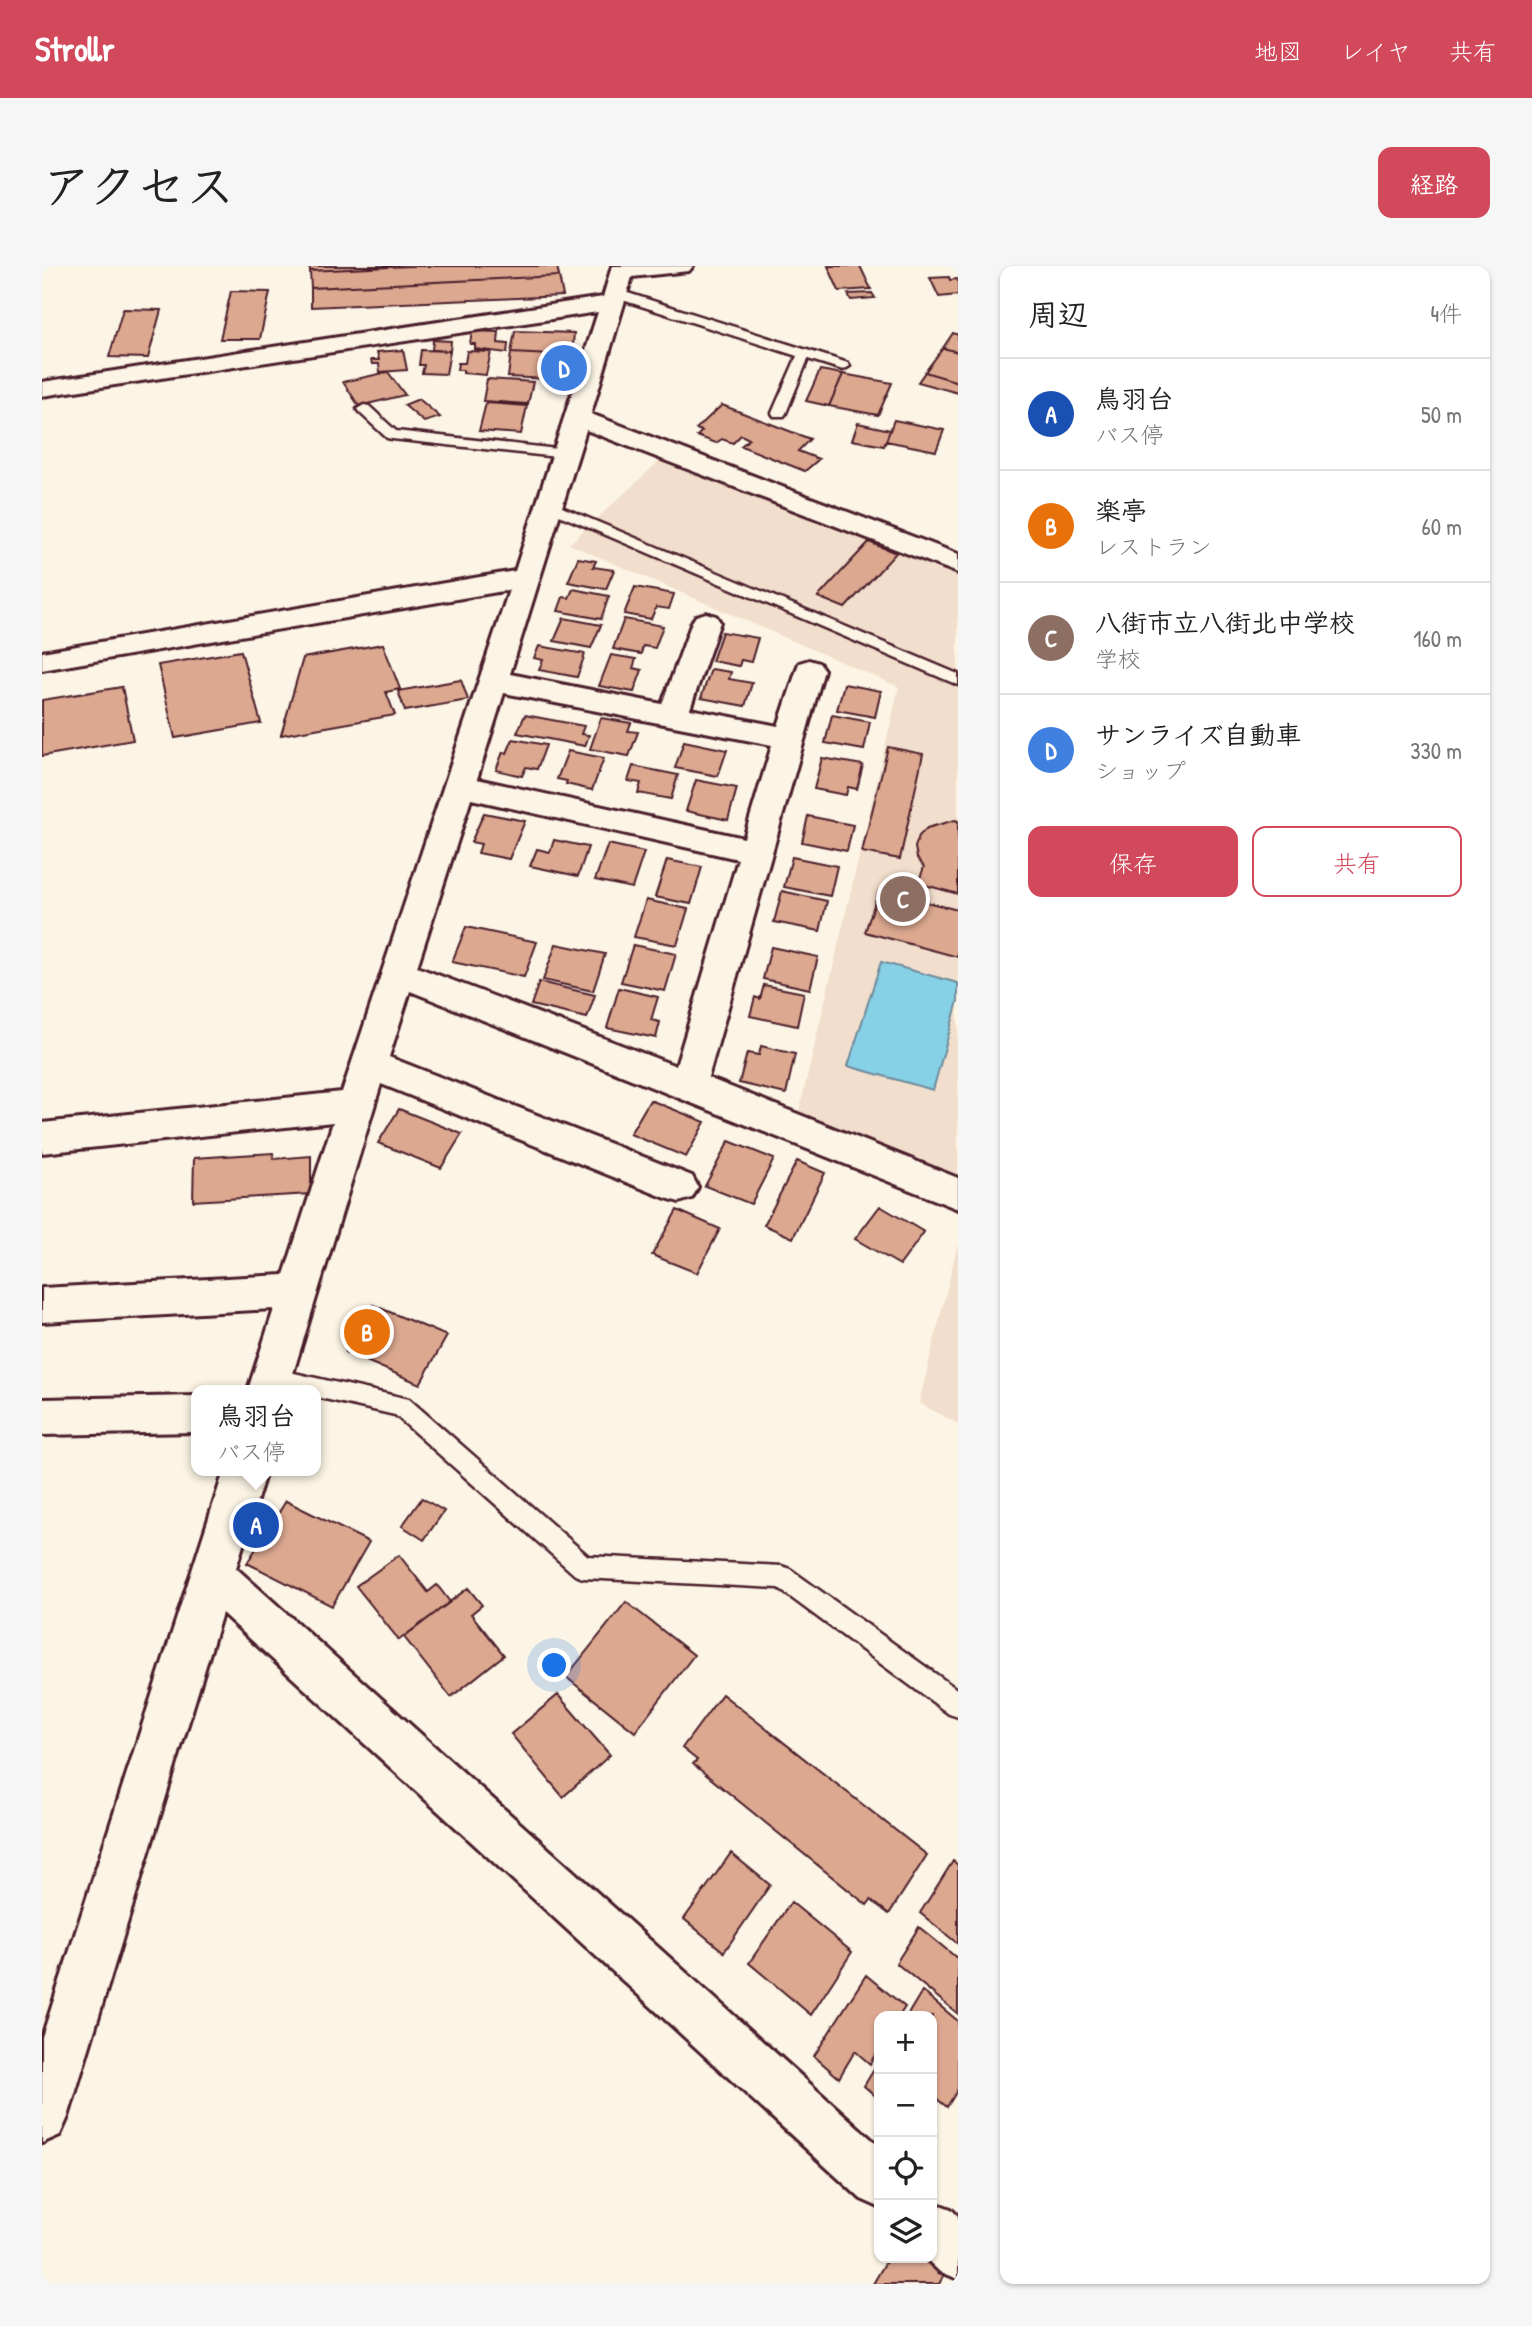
<!DOCTYPE html>
<html lang="ja">
<meta charset="utf-8">
<style>
body{margin:0;font-family:"Patrick Hand","Klee One",sans-serif;background:#f6f6f6;color:#222}
.controls{position:absolute;right:21px;bottom:21px;display:grid;overflow:hidden;border-radius:14px;box-shadow:0 2px 5px #0004}
.controls button{width:63px;height:63px;display:grid;place-items:center;padding:0;border:0;border-bottom:2px solid #e0e0e0;background:#fff;color:#222;font:35px sans-serif}
.you{position:absolute;left:513px;top:1400px;width:24px;height:24px;margin:-18px;border:5px solid #fff;border-radius:50%;background:#1a73e8;box-shadow:0 0 0 10px #1a73e833}
.badge{display:grid;place-items:center;width:46px;height:46px;border-radius:50%;background:#d1495b;color:#fff;font-size:23px;font-weight:700}
.pin{position:absolute;translate:-50% -50%;border:4px solid #fff;box-shadow:0 2px 7px #0006}
.popup{position:absolute;left:149px;top:1119px;width:130px;height:91px;box-sizing:border-box;display:grid;place-content:center;border-radius:14px;background:#fff;filter:drop-shadow(0 2px 5px #0005);font-size:23px;white-space:nowrap;color:#767676}
.popup b{font-size:26px;color:#222}
.popup::after{content:'';position:absolute;left:50%;top:100%;margin-left:-14px;border:14px solid transparent;border-top-color:#fff}
.list{margin:0;padding:0;list-style:none}
h2{display:flex;justify-content:space-between;align-items:center;height:91px;margin:0;padding:0 28px;font-size:30px}
h2 small{font-size:23px;font-weight:400;color:#767676}
.list li{display:grid;grid-template-columns:46px 1fr auto;gap:21px;align-items:center;box-sizing:border-box;height:112px;padding:0 28px;border-top:2px solid #e0e0e0}
.list b{display:block;font-size:26px;white-space:nowrap}
.list p{margin:0;font-size:23px;white-space:nowrap;color:#767676}
.list em{font-size:23px;font-style:normal;color:#767676}
.actions{display:flex;gap:14px;padding:21px 28px}
.actions a{flex:1;padding:16px 0;border:2px solid #d1495b;border-radius:14px;text-align:center;font-size:24px;color:#d1495b}
.actions .main{background:#d1495b;color:#fff}
.icon{flex:none;width:38px;height:38px;fill:none;stroke:currentColor;stroke-width:2;stroke-linecap:round;stroke-linejoin:round}
.map{position:relative;flex:none;width:916px;height:2018px;overflow:hidden;border-radius:14px}
header{display:flex;align-items:center;gap:42px;box-sizing:border-box;height:98px;padding:0 35px;background:#d1495b;color:#fff}
header strong{font-size:33px}
nav{display:flex;gap:38px;margin-inline-start:auto;font-size:24px}
.intro{display:flex;align-items:center;justify-content:space-between;box-sizing:border-box;height:168px;padding:0 42px}
h1{margin:0;font-size:49px}
.button{padding:18px 32px;border-radius:14px;background:#d1495b;color:#fff;font-size:24px;font-weight:700}
main{display:flex;gap:42px;padding:0 42px}
aside{flex:1;background:#fff;border-radius:14px;box-shadow:0 2px 5px #0004}
.map>svg:first-child{display:block}
.built{fill:#f2decc}
.water{fill:#86d1e6;stroke:#6e8a9b;stroke-width:2}
.building{fill:#dca890;stroke:#4a1f2b;stroke-width:2}
.lines{fill:none;stroke-linecap:round;stroke-linejoin:round}
.lane-casing{stroke:#4a1f2b;stroke-width:5}
.street-casing{stroke:#4a1f2b;stroke-width:6}
.lane{fill:#fcf5e5;fill-rule:evenodd}
.street{fill:#fcf5e5;fill-rule:evenodd}
</style>
<header>
<strong>Strollr</strong>
<nav><a>地図</a><a>レイヤ</a><a>共有</a></nav>
</header>
<div class="intro"><h1>アクセス</h1><a class="button">経路</a></div>
<main>
<div class="map">
<svg width="916" height="2018" viewBox="0 0 916 2018">
<rect width="100%" height="100%" fill="#fcf5e5"/>
<filter id="ink" filterUnits="userSpaceOnUse"><feTurbulence type="fractalNoise" baseFrequency=".0143" numOctaves="2"/><feDisplacementMap in="SourceGraphic" scale="14" xChannelSelector="R" yChannelSelector="G"/><feConvolveMatrix kernelMatrix="1 2 1 2 8 2 1 2 1" color-interpolation-filters="sRGB"/></filter>
<g filter="url(#ink)">
<!-- built -->
<path class="built" d="M624,189l292,120v601l-159,-65 100,-424 -330,-143z
M916,977v181l-39,-21z"/>
<!-- water -->
<path class="water" d="M839,696l77,21v18l-25,89 -85,-24z"/>
<!-- building -->
<path class="building" d="M267,0h101l-100,5z
M368,0h147l2,10 -248,12 -1,-17z
M786,0h32l11,23 -32,2z
M517,10l4,20 -252,11v-19z
M907,11l1,3 8,-1v16l-19,2 -9,-19z
M189,25l39,1 -10,47h-40z
M830,27l3,5 -24,2 -3,-6z
M81,43l38,1 -13,48 -39,-1z
M430,65l27,1 -1,11 10,1 -1,9 -32,-4v-5h-5z
M473,65l59,2 -2,23 -61,-3z
M911,67l5,2v17l-15,-4z
M391,74l18,1 -1,10 -18,-1z
M901,82l15,4v30l-33,-10z
M361,84l4,20 -27,2 -1,-8h-7l-1,-4h8l-2,-8z
M379,84l29,1 -4,23 -24,-1 2,-8h-5z
M425,85l24,1 -5,23 -23,-2v-3h-6l1,-7h7z
M469,87l61,3 -2,24 -62,-3z
M778,104l23,4 -14,32 -23,-5z
M346,106l17,23 -46,11 -16,-24z
M883,106l33,10v11l-40,-11z
M801,108l49,9 -14,32 -49,-9z
M445,113l46,3 -5,22 -45,-3z
M377,133l21,18 -16,5 -20,-17z
M444,137l41,3 -6,28 -42,-3z
M680,139l88,34 -12,12 21,8 -14,12 -64,-25 8,-7 -8,-4 -8,8 -11,-4 -6,4 -19,-7 5,-5 -6,-2z
M852,154l50,10 -8,21 -50,-10z
M816,157l32,7 -6,16 -32,-6z
M827,276l27,11 -51,55 -27,-11z
M536,292l18,3 -3,6 21,3 -8,19 -38,-7z
M593,321l39,7 -5,15 -13,-2 -5,12 -27,-5z
M531,323l36,7 -8,23 -43,-8 5,-14 6,1z
M522,352l37,7 -10,23 -37,-7z
M582,353l39,7 -8,22 -12,-2 -2,8 -28,-5z
M680,366l36,6 -7,24 -10,-2 -2,6 -27,-5z
M341,378l17,45 -14,3 9,23 -114,20 22,-77z
M497,380l46,8 -8,23 -38,-7 4,-10 -9,-2z
M199,385l20,72 -86,15 -17,-73z
M569,389l25,4 -3,9 9,2 -8,22 -35,-6z
M669,403l20,3 -2,7 23,4 -7,23 -44,-8z
M419,414l7,20 -63,11 -7,-20z
M802,418l37,7 -6,26 -38,-7z
M80,421l11,53 -91,16v-56z
M483,449l59,11 -3,8 8,1 -4,11 -68,-13z
M790,449l38,7 -6,28 -39,-7z
M559,452l30,5 -3,8 10,1 -9,24 -39,-7z
M471,473l33,6 -9,24 -11,-2 -4,9 -26,-6 7,-18 4,1z
M642,475l43,9 -9,26 -43,-8z
M846,481l35,7 -23,105 -38,-7z
M526,485l36,7 -12,32 -26,-6 1,-3 -10,-2z
M780,492l41,7 -6,24 -9,-2 -2,8 -32,-6z
M591,500l45,9 -7,24 -33,-6 3,-10 -13,-2z
M654,514l41,8 -9,32 -42,-9z
M442,547l41,8 -16,38 -31,-6 3,-9 -10,-2z
M766,550l45,9 -6,26 -45,-9z
M913,554l3,1v73l-40,-11 6,-16 -7,-9 -2,-11 4,-11 8,-8z
M512,574l34,7 -10,29 -48,-10 7,-17 13,3z
M566,578l36,8 -12,36 -37,-8z
M750,591l45,9 -7,30 -46,-9z
M625,594l35,7 -11,37 -36,-7z
M837,624l79,20v47l-93,-25z
M740,625l45,10 -7,30 -46,-9z
M604,634l42,9 -11,36 -43,-8z
M424,661l71,15 -13,35 -72,-15z
M514,678l49,10 -12,37 -50,-11z
M591,679l43,9 -11,37 -44,-9z
M729,681l47,10 -8,32 -47,-10z
M497,716l56,13 -8,23 -56,-13z
M722,719l40,8 -7,33 -47,-10 5,-19 5,2z
M577,722l39,9 -7,23 9,2 -4,16 -49,-10z
M719,780l34,8 -9,40 -47,-11 8,-30 12,2z
M608,834l55,22 -19,35 -56,-23z
M357,843l63,25 -21,34 -63,-25z
M687,875l45,18 -23,45 -46,-18z
M231,887l1,6 37,-3v38l-118,7 1,-43z
M755,895l28,12 -32,65 -29,-13z
M838,940l44,26 -24,33 -45,-26z
M635,944l43,19 -23,44 -45,-18z
M331,1039l74,31 -27,48 -75,-32z
M380,1232l22,13 -20,29 -22,-14z
M244,1235l83,41 -37,64 -85,-43z
M357,1289l29,37 9,-7 13,17 -51,38 -43,-54z
M426,1322l14,17 -11,9 33,41 -53,42 -47,-60z
M584,1336l68,53 -59,77 -69,-55z
M680,1428l205,161 -38,59 -18,-14 -4,5 -174,-141 4,-4 -15,-12z
M516,1429l52,60 -47,42 -52,-63z
M689,1587l39,32 -46,67 -40,-33z
M911,1595l5,4v79l-38,-31z
M749,1636l61,50 -41,63 -62,-52z
M877,1661l39,32v55l-62,-51z
M824,1709l39,32 -6,9h-20v32l-9,16 -15,-13 -16,27 -25,-22z
M880,1725l36,30v68l-11,18 -15,-12v-79h-25z
M837,1795v38l-15,-13z
M846,1992h36l20,17 -5,9h-66z"/>
<g class="lines">
<!-- lane casing -->
<g class="lane-casing">
<path id="lane" d="M573,23l233,74 2,3 -7,4 -35,-11 -22,54 -2,3h-10l-2,-3 25,-57 -187,-60v-6z
M322,139l5,1 27,25 170,19 7,4 -7,4 -174,-19 -5,-1 -28,-26 -2,-3z
M508,236l408,172v11l-413,-176 -2,-3 2,-3z
M230,1102l137,31 179,157 194,10 8,3 168,121v27l-9,-3 -171,-126 -195,-10 -8,-3 -180,-160 -79,-18v-7h-33l-19,-5 -3,-7 3,-7z"/>
</g>
<!-- street casing -->
<g class="street-casing">
<path id="street" d="M570,0h81l-4,5 -57,6 -41,137 367,140v19l-372,-143 -76,244 152,30 30,-82 4,-6 10,-3 10,3 4,6 -30,87 88,17 21,-63 10,-3 10,3 5,7 -116,408 250,100v31l-548,-218 -21,66 303,119 6,11 -6,11 -13,4 -13,-4 -285,-114 -93,306h-40l26,-81 -232,13v-34l242,-13 49,-153 -291,31v-30l300,-31 167,-502 -467,80v-18l473,-81 83,-259 -556,84v-14l561,-85zM462,427l268,52 -28,93 -267,-59zM429,533l267,60 -62,207 -259,-99z
M154,1130v36l-154,3v-36z
M182,1205h42l-30,97 643,578v61l-18,-8 -639,-586 -154,504 -8,18 -18,8v-106z
M890,1936l19,7 7,7v63l-19,-8 -14,-13h7z"/>
</g>
<!-- lane -->
<use href="#lane" class="lane"/>
<!-- street -->
<use href="#street" class="street"/>
</g>
</g>
</svg>
<div class="controls">
<button>+</button>
<button>−</button>
<button><svg class="icon" aria-label="locate" viewBox="0 0 24 24"><circle cx="12" cy="12" r="6"/><path d="M12 2v4M12 18v4M2 12h4M18 12h4"/></svg></button>
<button><svg class="icon" aria-label="layers" viewBox="0 0 24 24"><path d="M12 4l9 5-9 5-9-5zM3 14l9 5 9-5"/></svg></button>
</div>
<div class="you"></div>
<div class="pin badge" style="left:214px;top:1259px;background:#1a4fb4">A</div>
<div class="popup"><b>鳥羽台</b>バス停</div>
<div class="pin badge" style="left:325px;top:1066px;background:#e8710a">B</div>
<div class="pin badge" style="left:861px;top:633px;background:#8d6e63">C</div>
<div class="pin badge" style="left:522px;top:102px;background:#3f7fe0">D</div>
</div>
<aside>
<h2>周辺<small>4件</small></h2>
<ul class="list">
<li><span class="badge" style="background:#1a4fb4">A</span><div><b>鳥羽台</b><p>バス停</p></div><em>50 m</em></li>
<li><span class="badge" style="background:#e8710a">B</span><div><b>楽亭</b><p>レストラン</p></div><em>60 m</em></li>
<li><span class="badge" style="background:#8d6e63">C</span><div><b>八街市立八街北中学校</b><p>学校</p></div><em>160 m</em></li>
<li><span class="badge" style="background:#3f7fe0">D</span><div><b>サンライズ自動車</b><p>ショップ</p></div><em>330 m</em></li>
</ul>
<div class="actions"><a class="main">保存</a><a>共有</a></div>
</aside>
</main>
